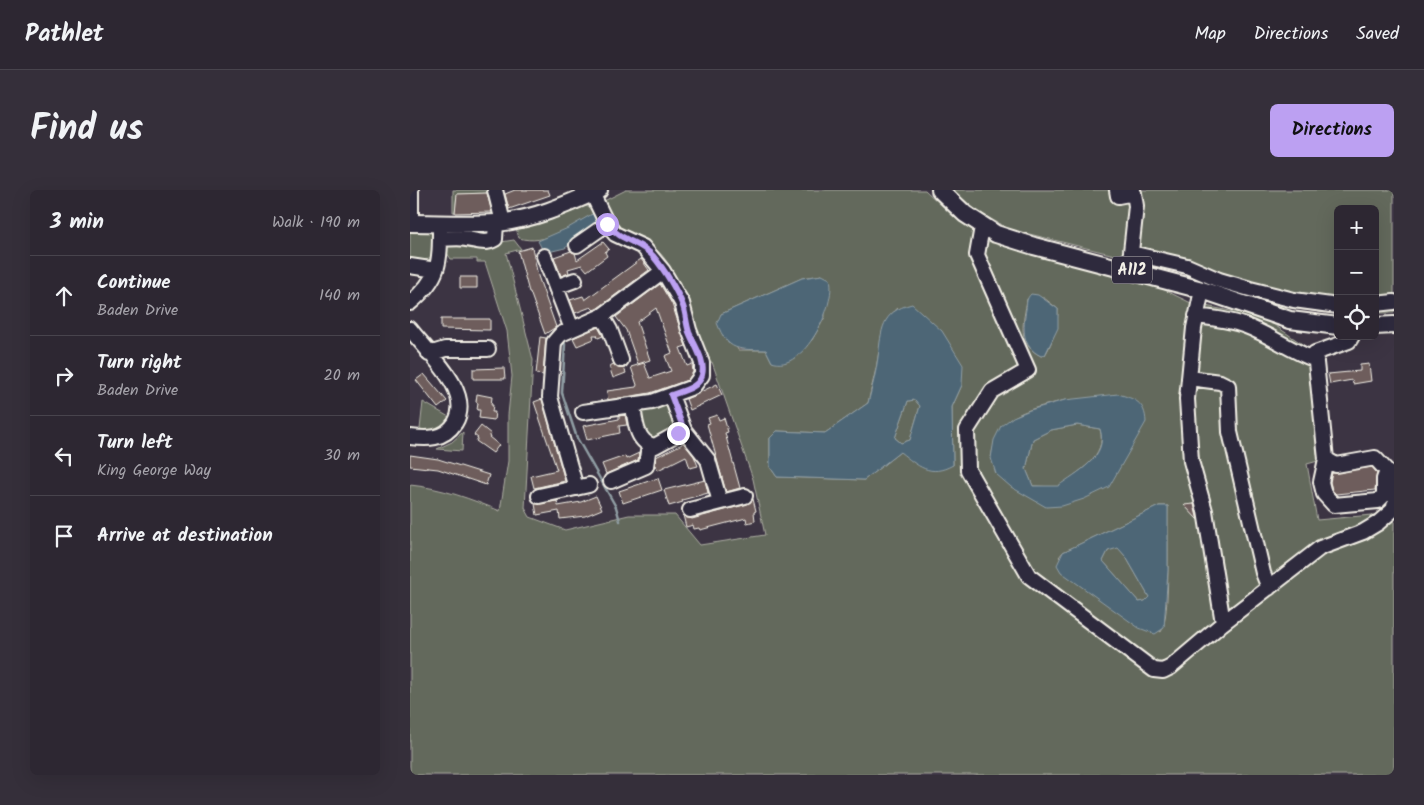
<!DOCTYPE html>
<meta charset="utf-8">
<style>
body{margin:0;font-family:Kalam,sans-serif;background:#352f3a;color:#f1f3f6}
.controls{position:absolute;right:15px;top:15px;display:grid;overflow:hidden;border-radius:8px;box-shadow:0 5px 20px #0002}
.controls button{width:45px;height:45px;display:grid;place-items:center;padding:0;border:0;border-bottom:1px solid #48444d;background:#2d2732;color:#f1f3f6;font:25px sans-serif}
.stop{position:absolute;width:15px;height:15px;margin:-11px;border:4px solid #bca0f2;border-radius:50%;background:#fff}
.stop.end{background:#bca0f2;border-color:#fff;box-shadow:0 1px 5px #0008}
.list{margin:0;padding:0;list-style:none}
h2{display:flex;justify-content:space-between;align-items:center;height:65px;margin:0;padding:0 20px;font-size:21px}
h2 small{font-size:16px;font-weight:400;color:#a7a5ac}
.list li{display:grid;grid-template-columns:32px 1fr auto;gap:15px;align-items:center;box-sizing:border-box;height:80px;padding:0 20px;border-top:1px solid #48444d}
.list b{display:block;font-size:19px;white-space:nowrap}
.list p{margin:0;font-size:16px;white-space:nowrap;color:#a7a5ac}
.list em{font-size:16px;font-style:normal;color:#a7a5ac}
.icon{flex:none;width:28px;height:28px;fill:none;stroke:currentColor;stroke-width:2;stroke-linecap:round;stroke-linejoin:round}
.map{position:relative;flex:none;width:984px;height:585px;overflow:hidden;border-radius:8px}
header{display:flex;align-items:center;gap:30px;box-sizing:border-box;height:70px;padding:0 25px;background:#2d2732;border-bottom:1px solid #48444d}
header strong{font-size:24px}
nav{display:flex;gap:28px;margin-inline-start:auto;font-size:18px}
.intro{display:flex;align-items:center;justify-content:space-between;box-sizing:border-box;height:120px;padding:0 30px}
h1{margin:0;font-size:35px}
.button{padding:12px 22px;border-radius:8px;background:#bca0f2;color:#111;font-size:18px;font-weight:700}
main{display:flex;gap:30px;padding:0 30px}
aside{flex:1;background:#2d2732;border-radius:8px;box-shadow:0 5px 20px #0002}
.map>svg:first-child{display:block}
.green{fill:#63695c;stroke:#acada2;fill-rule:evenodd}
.water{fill:#4d6676;stroke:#909ea4;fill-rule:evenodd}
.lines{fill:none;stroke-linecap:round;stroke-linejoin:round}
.stream{stroke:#909ea4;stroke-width:2.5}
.building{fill:#6e5d5b;stroke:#f4f1e8}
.minor-casing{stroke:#f4f1e8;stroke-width:18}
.major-casing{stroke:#f4f1e8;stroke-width:20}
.minor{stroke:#2f2a3d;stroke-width:14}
.major{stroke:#2f2a3d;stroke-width:16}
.route{stroke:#bca0f2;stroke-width:6}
.labels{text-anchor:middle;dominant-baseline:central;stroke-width:4;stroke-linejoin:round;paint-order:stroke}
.shield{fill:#2f2a3d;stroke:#b9b5b5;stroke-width:1}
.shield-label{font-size:16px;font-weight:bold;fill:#f4f1e8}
</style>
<header>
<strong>Pathlet</strong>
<nav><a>Map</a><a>Directions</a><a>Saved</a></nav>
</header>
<div class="intro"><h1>Find us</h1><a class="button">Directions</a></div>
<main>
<aside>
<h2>3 min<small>Walk · 190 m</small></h2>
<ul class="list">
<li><svg class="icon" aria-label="ahead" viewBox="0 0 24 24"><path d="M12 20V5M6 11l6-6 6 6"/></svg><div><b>Continue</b><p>Baden Drive</p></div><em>140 m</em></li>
<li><svg class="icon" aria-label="right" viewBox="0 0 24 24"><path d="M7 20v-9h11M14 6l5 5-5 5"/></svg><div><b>Turn right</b><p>Baden Drive</p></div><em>20 m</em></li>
<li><svg class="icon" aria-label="left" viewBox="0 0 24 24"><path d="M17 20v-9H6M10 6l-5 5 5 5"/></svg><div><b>Turn left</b><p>King George Way</p></div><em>30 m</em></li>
<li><svg class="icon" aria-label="arrive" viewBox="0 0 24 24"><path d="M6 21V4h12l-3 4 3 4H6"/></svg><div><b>Arrive at destination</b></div></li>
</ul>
</aside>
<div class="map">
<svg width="984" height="585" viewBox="0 0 984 585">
<rect width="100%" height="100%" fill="#3c3443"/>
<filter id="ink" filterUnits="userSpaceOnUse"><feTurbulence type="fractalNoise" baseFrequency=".02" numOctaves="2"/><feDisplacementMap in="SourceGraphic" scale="10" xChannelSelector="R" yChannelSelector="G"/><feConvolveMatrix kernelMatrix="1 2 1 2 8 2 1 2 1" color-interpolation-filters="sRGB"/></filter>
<g filter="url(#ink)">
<!-- green -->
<path class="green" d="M43,0h40l-2,3 -34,1 -2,18h-2z
M216,0h299l30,28 30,20 88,27 73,16 45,22 59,12 23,9 35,24 10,113 -11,3 10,56 77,-7v262h-984v-290c32,3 61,14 90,26l8,-50v-46l4,-39 -5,-45 -22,-69h-8v-3h-26l-4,-6 1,-6c18,-9 39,13 53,-5l13,-2 7,9 -15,4 27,107 -8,148 5,9 35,13 64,-15h46l25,30 65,-10 -12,-56 -41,-117 -5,1c-14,-36 -20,-78 -46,-109 -11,-13 -29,-15 -40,-24 -8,-6 -12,-20 -17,-29zM412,85l3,42 -13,23 -40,22 -6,-12h-28l-17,-36 81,-36zM634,108l14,11c0,15 -5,33 -13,46l-4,1c-26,-13 -17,-34 -14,-57zM488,118l64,77 -10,22 1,58 -53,-13 -36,28 -87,-3 -7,-10v-29l7,-7 48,2 43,-30c3,-15 8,-31 10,-46 4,-22 2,-34 20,-49zM655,210l81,22 -100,85 -55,-49c7,-46 35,-47 74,-58zM749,316h9c-1,23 3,112 -7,126l-102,-75 4,-5z
M542,0h442v123h-19v-104h-37v105l-57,-7 -62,-19 -27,-14 -183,-45 -29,-16z
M176,16l4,2 4,5c-23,14 -49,33 -75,25l-3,-10 34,-8z
M0,37l16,1 6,6 2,12 -3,13 -21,2z
M505,210l5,6 -10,34 -9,3 -6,-5 13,-37z
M13,212l26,15c-9,12 -15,15 -29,12z
M252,215c12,1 13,12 16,22l-24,15 -8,-3 -6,-27z
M667,235l23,4c8,28 -23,43 -42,58l-25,-1 -7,-17 7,-30 18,-9z
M53,242l-1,19 -25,-2 15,-7z
M708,357l8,10 23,40 -4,4 -6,1 -36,-41 5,-10z"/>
<!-- water -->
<path class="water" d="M184,23l3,12 -32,23 -21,5 -6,-12 30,-13z
M412,85l8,4c7,25 -27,95 -58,83l-6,-12c-28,-1 -38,2 -49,-27l4,-9 81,-36z
M621,104l7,1 20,14v19l-13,27 -4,1c-20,-10 -18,-27 -15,-47 1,-7 0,-10 5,-15z
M502,114l30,27 21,34 -1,20 -10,22 1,58c-23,13 -35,1 -53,-13l-36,28 -87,-3 -7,-10v-29l7,-7 48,2 43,-30c4,-15 8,-30 10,-46 4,-27 2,-45 34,-53zM505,210l5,6 -10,34 -9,3 -6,-5 13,-37z
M708,204c17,5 27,8 28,28l-37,65 -25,12 -22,7 -16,1 -35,-20 -15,-13 -5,-16 3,-18 7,-14 12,-9 17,-7 35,-10zM667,235l23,4c9,28 -23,43 -42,57h-25l-7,-17 7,-30 18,-9z
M749,316h9v64l-4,58 -9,6 -16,-6 -78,-56 -4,-7 6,-13zM708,358l8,9 23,40 -4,4 -6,1 -36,-41 5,-10z"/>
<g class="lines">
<!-- stream -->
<path class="stream" d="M155,154l-3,49 15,45 39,69 4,14"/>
</g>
<!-- building -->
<path class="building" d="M105,0h33l2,5 -41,14 -4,-15z
M77,3l5,19 -37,1 2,-19z
M193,52l6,7 -4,3 2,4 -20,15 -5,-6 -14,4 1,4 -8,3 -7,-19 17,-6 4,2 2,7z
M122,57l6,29 18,51 -11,7 -15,-42h-1l-11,-41z
M231,69l8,11 -51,38 -4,2 -3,-3 -16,6 -5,-13 13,-4 2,4z
M50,87h17v11h-17z
M250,94l12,20 14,42 -6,2 7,18 5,-2 1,8 -5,8 -38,13 -42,7 -1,-9 29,-4 1,-2 -6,-18 13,-4 6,15 21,-7 -6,-15 7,-3 -16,-45 -19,14 13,38 -12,4 -12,-34 -10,-13z
M31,129h49v11l-49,-1z
M188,137l5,9 -5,2 -1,-3h-4l1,4 -17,7 -4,-8z
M130,147l6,1 -3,37 -7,-1z
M204,174l5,4h5l2,5 -13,5 -4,-12z
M959,174l2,17 -18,3 -1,-4 -22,4 -2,-10 32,-3v-6z
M94,178l1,11h-32v-10z
M14,184l23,27 -9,7 -22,-28z
M307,194l5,11 -32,15 -4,-11z
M67,204l15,3 -1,8h2l-1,7h3l-1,8 -15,-2 1,-8h-3l1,-7 -2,-1z
M132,209l23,82 -31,7 -3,-12 26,-6 -23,-68z
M215,225l2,10 -8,1 1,7 -33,7 -4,-14 36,-7v-3z
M307,225l2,5 5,-2 4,14 -3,1 15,55 -14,4 -19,-68 3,-1 -2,-5z
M71,236l10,8 -2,3 10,8 -6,8 -17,-12 2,-3 -4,-3z
M272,251l12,15 4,10 -8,2 -4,-12 -28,14 -3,-6 1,-7 26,-13z
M229,263l-1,7 -32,14 -4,-10 23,-8 1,3z
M0,265l28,4 51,16 -3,10 -48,-16 -28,-3z
M962,277l5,6 -2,17 -39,4 -4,-4 -2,-8 2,-9z
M248,288l4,12 -39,13 -4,-12z
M295,290l3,13 -26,7 1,2 -14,4 -5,-16z
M186,306l6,13 -17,7 -25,3 -1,-8 -22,4 -2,-11 22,-3 1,5 23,-4z
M343,309l3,12 -2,1 1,9 -8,2 -1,-5 -46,12 -1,-2 -5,1 -1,-4 -7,2 -3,-12 9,4 55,-15z
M784,314l2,9 2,7 -14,-15z"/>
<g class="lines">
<!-- minor casing -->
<g class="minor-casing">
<path id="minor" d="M1,0v33
M85,0l8,32
M707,0l1,6 16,-3 2,13 -6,55
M572,37l-5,28 51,115 -36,21 -25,39 1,40 61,106 125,94 9,1 8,-4 52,-44 97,-75 43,-16 15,-9 16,-14v-3
M30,49c9,0 18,-2 26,0 10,1 19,6 29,0l1,-16
M167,55l30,-21
M721,63l56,13 32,14 31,9 44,11 44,6
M134,66l28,73
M0,76l26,4
M146,97l19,-7
M792,100l-8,38 -7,71 4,62 14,50 18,112
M0,113c31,-26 30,-41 30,-80
M965,114l19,-2
M192,126l8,14 11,30
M786,126c17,2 34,4 50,10 24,9 45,25 70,34
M0,139c19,25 64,63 45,94 -11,17 -28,16 -45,14
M942,146l-3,5 -34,12 11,106 -5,23 3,12 10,11 44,-4 6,-6v-16l3,-8
M19,164l16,-5h43
M779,188l31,4 8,4 2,46 33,141 6,15
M261,205l13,35 24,30 12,42
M223,215c2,15 3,39 22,41l29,-16
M173,222l69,-10 41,-15 9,-12v-12l-13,-33 -7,-27 -19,-32 -20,-24 -28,-13 -8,-10 -15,-31
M916,269l10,6 39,-7 12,13 7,26
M201,291l35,-15 3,-21
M166,298l-26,-91 4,-55 7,-8 41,-18 61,-45
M129,306l50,-11
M280,320l55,-14"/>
</g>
<!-- major casing -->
<g class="major-casing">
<path id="major" d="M530,0l25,24 31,20 38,12 168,44 88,30 48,6
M0,33c28,0 57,2 86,0 36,-3 70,-18 103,-33
M965,136l19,-1"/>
</g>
<!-- minor -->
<use href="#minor" class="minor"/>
<!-- major -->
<use href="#major" class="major"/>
</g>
</g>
<g class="lines" filter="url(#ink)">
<!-- route -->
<path class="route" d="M197,34c16,19 32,16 46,32 11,13 24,34 30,50 3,8 3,17 6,26 5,13 17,29 13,43 -3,13 -20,16 -31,20l13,35 -6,3"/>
</g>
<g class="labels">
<!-- shield labels -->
<rect class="shield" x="702" y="66.5" width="40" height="27" rx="4"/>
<g class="shield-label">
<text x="722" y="80">A112</text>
</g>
</g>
</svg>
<div class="controls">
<button>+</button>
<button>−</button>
<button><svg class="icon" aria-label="locate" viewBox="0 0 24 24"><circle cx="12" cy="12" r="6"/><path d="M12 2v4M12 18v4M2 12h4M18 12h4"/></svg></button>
</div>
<div class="stop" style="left:197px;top:34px"></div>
<div class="stop end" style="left:268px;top:243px"></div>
</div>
</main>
